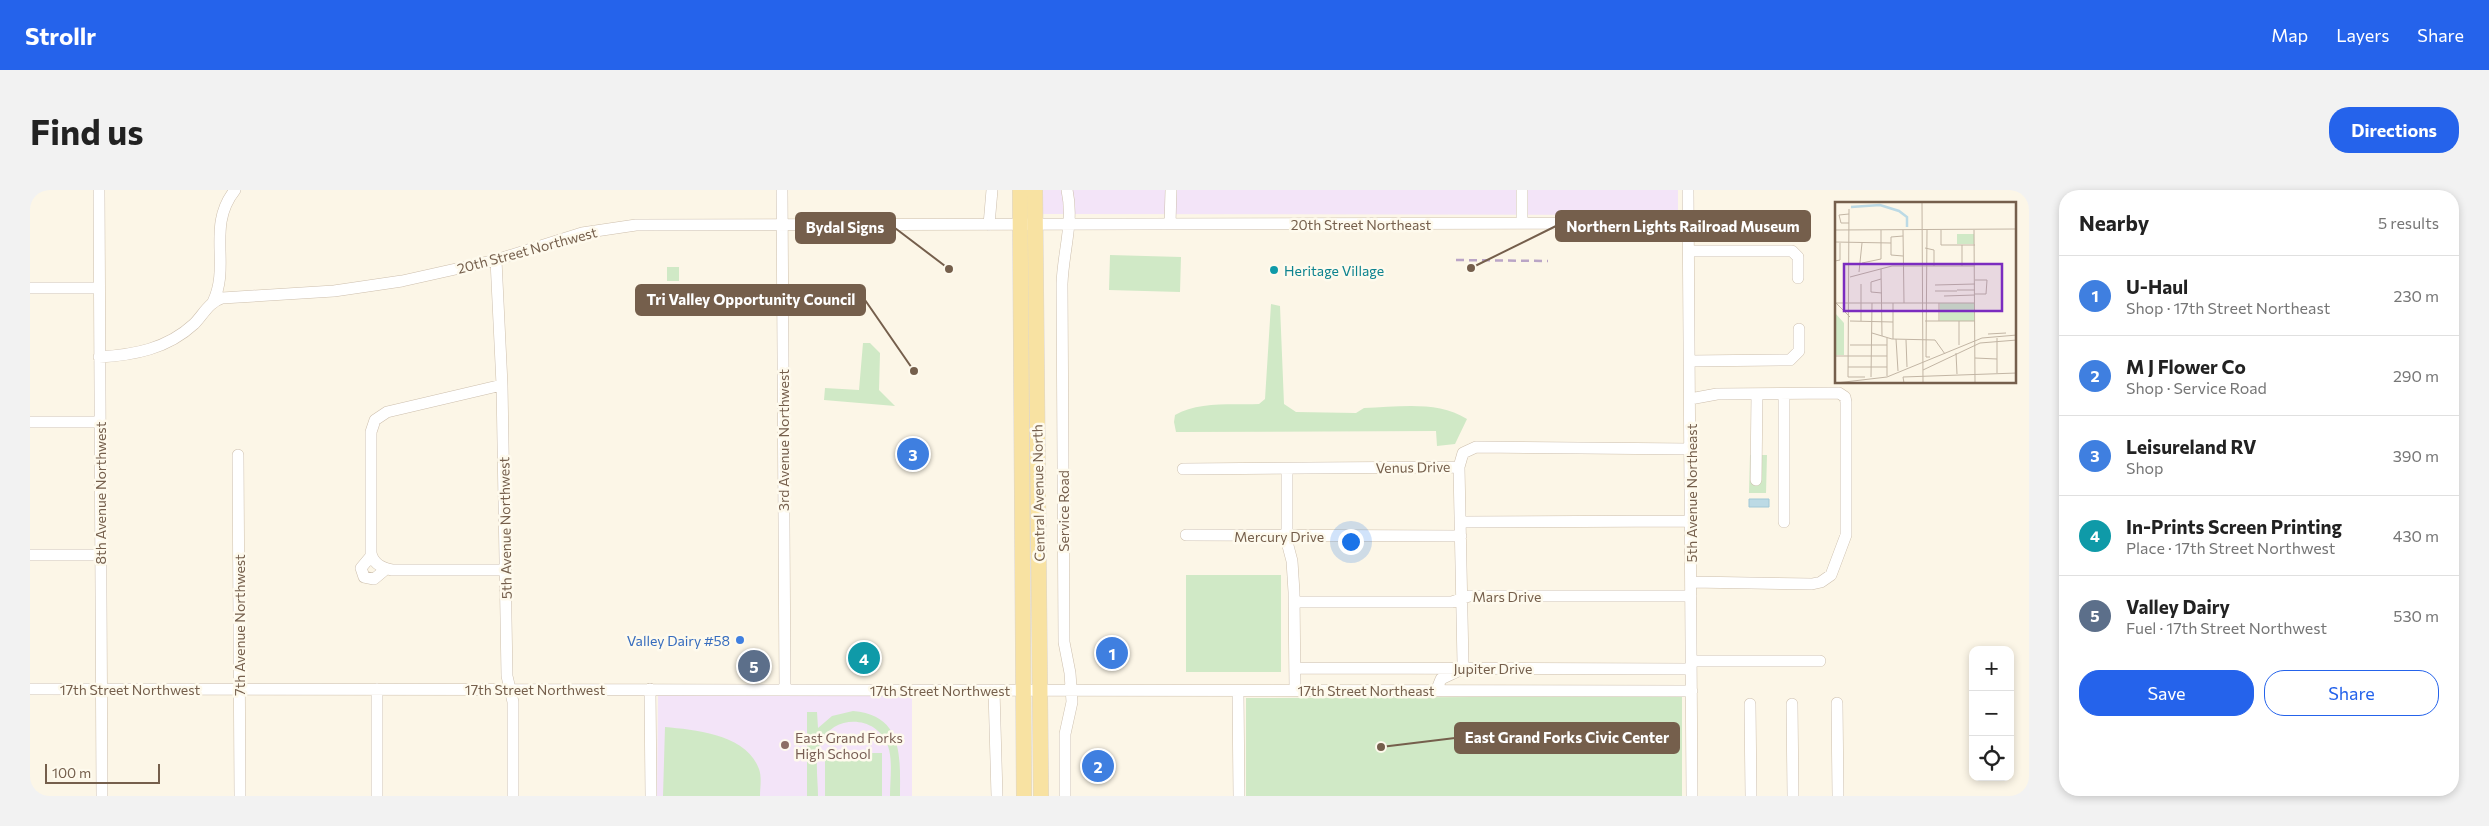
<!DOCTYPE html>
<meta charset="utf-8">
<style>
body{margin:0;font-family:Commissioner,sans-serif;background:#f2f2f2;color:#222}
.controls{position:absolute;right:15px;bottom:15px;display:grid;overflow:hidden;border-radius:10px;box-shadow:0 2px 8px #0003}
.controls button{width:45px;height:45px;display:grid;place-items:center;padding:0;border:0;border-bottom:1px solid #e0e0e0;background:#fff;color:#222;font:25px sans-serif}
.scale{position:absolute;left:15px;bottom:12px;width:115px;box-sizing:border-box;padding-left:5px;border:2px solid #755f4c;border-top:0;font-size:14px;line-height:18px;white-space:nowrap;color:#755f4c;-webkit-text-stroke:4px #fefaed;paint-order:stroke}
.you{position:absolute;left:1320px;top:351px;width:18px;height:18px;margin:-12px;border:4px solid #fff;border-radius:50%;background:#1a73e8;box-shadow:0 0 0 8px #1a73e833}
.badge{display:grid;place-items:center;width:32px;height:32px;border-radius:50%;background:#2563eb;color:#fff;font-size:16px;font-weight:700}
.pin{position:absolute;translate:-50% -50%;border:2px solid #fff;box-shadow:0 1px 5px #0006}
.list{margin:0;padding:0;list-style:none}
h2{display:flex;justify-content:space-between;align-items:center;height:65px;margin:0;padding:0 20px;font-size:21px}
h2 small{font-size:16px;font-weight:400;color:#767676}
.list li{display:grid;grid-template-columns:32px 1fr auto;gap:15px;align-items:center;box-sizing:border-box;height:80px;padding:0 20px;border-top:1px solid #e0e0e0}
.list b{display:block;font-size:19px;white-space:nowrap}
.list p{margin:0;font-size:16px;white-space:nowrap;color:#767676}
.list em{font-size:16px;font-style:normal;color:#767676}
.actions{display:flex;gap:10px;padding:15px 20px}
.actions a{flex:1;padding:11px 0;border:1px solid #2563eb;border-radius:20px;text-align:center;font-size:18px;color:#2563eb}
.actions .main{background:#2563eb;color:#fff}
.icon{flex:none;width:28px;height:28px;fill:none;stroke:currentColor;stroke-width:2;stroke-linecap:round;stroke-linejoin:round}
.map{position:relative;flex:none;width:1999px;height:606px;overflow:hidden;border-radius:20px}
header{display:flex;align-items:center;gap:30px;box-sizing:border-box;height:70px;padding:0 25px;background:#2563eb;color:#fff}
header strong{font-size:24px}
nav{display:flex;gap:28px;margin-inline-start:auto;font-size:18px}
.intro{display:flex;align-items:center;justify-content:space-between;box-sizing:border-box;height:120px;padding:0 30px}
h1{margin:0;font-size:35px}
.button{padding:12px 22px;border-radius:20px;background:#2563eb;color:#fff;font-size:18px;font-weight:700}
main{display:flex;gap:30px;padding:0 30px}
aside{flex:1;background:#fff;border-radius:20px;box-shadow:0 2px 8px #0003}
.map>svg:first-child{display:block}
.education{fill:#f3e4f8}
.green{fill:#d0e9c6}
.water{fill:#bcdae5;stroke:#a2c8d6}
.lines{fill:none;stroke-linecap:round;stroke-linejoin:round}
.minor-casing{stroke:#cdbfad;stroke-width:12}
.major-casing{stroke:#dbd5d0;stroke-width:16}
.minor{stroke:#fff;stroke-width:11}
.major{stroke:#f8e2a2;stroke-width:15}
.rail{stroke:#baa5c6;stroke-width:2.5;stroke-dasharray:8 5;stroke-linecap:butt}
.culture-dot{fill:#0f9aa8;stroke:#fefaed;stroke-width:2}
.shop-dot{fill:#3f7fe0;stroke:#fefaed;stroke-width:2}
.education-dot{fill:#8d6e63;stroke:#fefaed;stroke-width:2}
.labels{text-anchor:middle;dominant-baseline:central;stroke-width:5;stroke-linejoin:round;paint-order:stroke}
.street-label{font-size:14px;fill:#755f4c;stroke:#fefaed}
.culture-label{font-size:14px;fill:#0d838f;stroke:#fefaed;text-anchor:start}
.shop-label{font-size:14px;fill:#366cbe;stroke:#fefaed;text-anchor:end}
.education-label{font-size:14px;fill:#785e54;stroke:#fefaed;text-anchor:start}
.inset-river{fill:none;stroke:#bcdae5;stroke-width:2.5}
.inset-road{fill:none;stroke:#c2b5a4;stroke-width:1}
.view{fill:#7b2cbf;fill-opacity:0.15;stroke:#7b2cbf;stroke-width:2.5}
.inset-edge{fill:none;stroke:#755f4c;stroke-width:2.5}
.leader{fill:none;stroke:#755f4c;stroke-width:2}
.callout-dot{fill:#755f4c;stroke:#fefaed;stroke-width:2}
.callout{fill:#755f4c;stroke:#755f4c;stroke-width:2}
.callout-label{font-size:15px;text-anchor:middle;font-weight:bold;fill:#fff}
</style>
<header>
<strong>Strollr</strong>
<nav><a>Map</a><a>Layers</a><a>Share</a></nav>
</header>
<div class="intro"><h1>Find us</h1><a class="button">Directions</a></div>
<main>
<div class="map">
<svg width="1999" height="606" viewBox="0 0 1999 606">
<rect width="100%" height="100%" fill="#fcf6e7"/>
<!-- education -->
<path class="education" d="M1009,0h639v25l-639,-1z
M628,502l254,2v102h-255z"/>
<!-- green -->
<path class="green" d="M1080,65l71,2 -1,35 -71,-2z
M637,77h12v14h-12z
M1241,114l9,2 4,98 12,8 60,1 8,-5c34,-1 73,-8 103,11l-12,25 -18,2 -1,-15 -260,1 -2,-10 1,-7c23,-14 57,-10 84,-11l6,-5z
M833,153h7l10,10 -1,37 16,16 -71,-6 1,-12 34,2z
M1720,265h17l-1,38h-17z
M1156,385h95v97h-95z
M1652,506v100h-436v-98z
M823,521c51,4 47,47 47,85h-10c0,-16 3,-35 -2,-50 -11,-31 -54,-32 -67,-4 -7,15 -3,37 -3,54h-11v-84h10l1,16 14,-12z
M635,537c31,3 81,7 94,42 3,8 1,19 1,27h-97z
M795,563h57v43h-57z"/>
<!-- water -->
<path class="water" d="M1719,309h20v8h-20z"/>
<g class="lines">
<!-- minor casing -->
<g class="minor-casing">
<path id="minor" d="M69,0l3,606
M752,0l3,500
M1658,0l4,606
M1492,33v-33
M1140,34l1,-34
M959,35l3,-35
M1659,61h103l6,6v21
M466,70l6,125 5,291 6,26v94
M0,98h69
M183,112c18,-37 -7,-76 22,-112
M69,167c35,-2 68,-8 95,-33 9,-9 15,-22 28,-26l112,-7 68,-10 94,-21 86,-27 54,-8 1052,-2
M1660,171l100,-1 9,-9v-22
M472,195l-115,27 -12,8 -4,12v121c2,11 11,15 21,17h114
M1754,204v128
M1660,209l27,-5 122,-1 6,4 1,5v133l-15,40 -10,7 -9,2 -121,-2
M0,232h69
M208,265l2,341
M1153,279l276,-2 4,-14 13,-6 215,2
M1257,279v73l5,19 2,31 1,98
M1726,290l1,-86
M1431,332l230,-1
M1156,345l275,1
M0,365h70
M341,366l-10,12 3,9 10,2 12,-10
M1264,412h158l17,-6h222
M1661,471h129
M1265,478l396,1
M0,499l1662,2
M347,499v107
M620,499l1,107
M1407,499l4,-10 19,-9 3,-6 -4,-197
M964,500l3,106
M1208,501l1,105
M1807,513l1,93
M1720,514l1,92
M1762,514l1,92
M1035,606v-62l7,-32 -2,-29 -6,-31 -2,-358c1,-32 12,-62 5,-94"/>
</g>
<!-- major casing -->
<g class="major-casing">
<path id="major" d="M990,0l4,606
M1005,0l6,606"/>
</g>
<!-- minor -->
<use href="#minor" class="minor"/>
<!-- major -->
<use href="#major" class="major"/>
<!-- rail -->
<path class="rail" d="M1426,70l92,1"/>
</g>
<!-- markers -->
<circle class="culture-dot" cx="1244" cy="80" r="5"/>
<circle class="shop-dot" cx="710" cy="450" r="5"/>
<circle class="education-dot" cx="755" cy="555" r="5"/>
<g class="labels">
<!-- street labels -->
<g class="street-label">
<text x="1331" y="34">20th Street Northeast</text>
<text transform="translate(497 60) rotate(-15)">20th Street Northwest</text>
<text transform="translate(753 250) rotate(-90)">3rd Avenue Northwest</text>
<text transform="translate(1383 277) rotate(-1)">Venus Drive</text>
<text transform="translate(70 303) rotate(-90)">8th Avenue Northwest</text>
<text transform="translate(1008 303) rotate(-91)">Central Avenue North</text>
<text transform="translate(1661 303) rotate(-90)">5th Avenue Northeast</text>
<text transform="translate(1033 321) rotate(-90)">Service Road</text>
<text transform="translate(475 338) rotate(-91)">5th Avenue Northwest</text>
<text x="1249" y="346">Mercury Drive</text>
<text x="1477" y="406">Mars Drive</text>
<text transform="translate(209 435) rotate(-90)">7th Avenue Northwest</text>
<text x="1463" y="478">Jupiter Drive</text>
<text x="100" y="499">17th Street Northwest</text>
<text x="505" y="499">17th Street Northwest</text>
<text x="910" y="500">17th Street Northwest</text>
<text x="1336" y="500">17th Street Northeast</text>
</g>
<!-- culture labels -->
<g class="culture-label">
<text x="1254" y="80">Heritage Village</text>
</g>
<!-- shop labels -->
<g class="shop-label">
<text x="700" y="450">Valley Dairy #58</text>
</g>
<!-- education labels -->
<g class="education-label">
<text x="765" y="547">East Grand Forks<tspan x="765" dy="16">High School</tspan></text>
</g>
</g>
<!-- overview -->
<g transform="translate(1805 12)">
<rect width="181" height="181" fill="#fcf6e7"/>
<path d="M122,32h17v10h-17zM105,101h34v18h-34zM0,111l9,10v32h-9z" fill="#d0e9c6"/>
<path class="inset-river" d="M16,5l29,-2 19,6 8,6v10"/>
<path class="inset-road" d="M87,0l1,181M14,7l-1,168h17M14,12l-10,1 2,8h8M0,28l182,-1M68,28l1,73M92,28l-1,127h4M106,28v15h34M139,28l1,153M68,34l-12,1v18l12,1M0,40l56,1M90,46l9,2v16M0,59l5,-1v-17M27,61l19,-4v-29M127,64v-21M46,67l1,67M24,70l3,-29M15,75l42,-11h83M46,77l-10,3v10l11,1M140,78h12l-1,14h-11M26,82v37M100,83l40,-1M122,88h18M100,89h22M109,94l31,-1M0,101h140M1,101l14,14M58,101v36M104,101v18M15,119l43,1M90,119h50M124,119v24M37,131l20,6 43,1 10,14M153,132l18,-1M162,136v35M61,137l2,32M71,138l1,27M15,143h37M121,151l1,21M0,154h52M140,156l22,1M13,165h39M88,168l57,-27 37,-3M52,174v-38M36,175l1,-74M1,181l51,-6 95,-39 35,-3M69,181l-1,-6 114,-4"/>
<path class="view" d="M9,62h158v47h-158z"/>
<rect width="181" height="181" class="inset-edge"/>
</g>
<!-- callouts -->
<path class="leader" d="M1441 78L1526 36M919 79L865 38M884 181L835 110M1351 557L1425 548"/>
<g class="callout-dot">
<circle cx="1441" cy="78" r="5"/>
<circle cx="919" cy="79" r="5"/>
<circle cx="884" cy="181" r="5"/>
<circle cx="1351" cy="557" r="5"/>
</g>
<g class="callout">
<rect x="1526" y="21" width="254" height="30" rx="5"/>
<rect x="766" y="23" width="99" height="30" rx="5"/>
<rect x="606" y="95" width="229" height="30" rx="5"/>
<rect x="1425" y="533" width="224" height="30" rx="5"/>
</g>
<g class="callout-label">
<text x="1653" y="42">Northern Lights Railroad Museum</text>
<text x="815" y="43">Bydal Signs</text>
<text x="721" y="115">Tri Valley Opportunity Council</text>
<text x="1537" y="553">East Grand Forks Civic Center</text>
</g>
</svg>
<div class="controls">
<button>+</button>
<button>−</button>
<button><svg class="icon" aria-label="locate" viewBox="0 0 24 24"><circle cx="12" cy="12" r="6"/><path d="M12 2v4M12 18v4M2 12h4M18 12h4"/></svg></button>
</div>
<div class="scale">100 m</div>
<div class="you"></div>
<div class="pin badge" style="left:1082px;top:463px;background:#3f7fe0">1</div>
<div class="pin badge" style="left:1068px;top:576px;background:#3f7fe0">2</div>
<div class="pin badge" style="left:883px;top:264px;background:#3f7fe0">3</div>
<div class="pin badge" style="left:834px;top:468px;background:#0f9aa8">4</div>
<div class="pin badge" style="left:724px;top:476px;background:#5c6f8a">5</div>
</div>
<aside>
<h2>Nearby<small>5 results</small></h2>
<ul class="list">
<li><span class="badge" style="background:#3f7fe0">1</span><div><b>U-Haul</b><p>Shop · 17th Street Northeast</p></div><em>230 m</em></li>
<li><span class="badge" style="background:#3f7fe0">2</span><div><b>M J Flower Co</b><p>Shop · Service Road</p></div><em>290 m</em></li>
<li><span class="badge" style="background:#3f7fe0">3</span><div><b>Leisureland RV</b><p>Shop</p></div><em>390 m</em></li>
<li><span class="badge" style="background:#0f9aa8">4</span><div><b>In-Prints Screen Printing</b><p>Place · 17th Street Northwest</p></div><em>430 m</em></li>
<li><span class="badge" style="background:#5c6f8a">5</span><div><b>Valley Dairy</b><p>Fuel · 17th Street Northwest</p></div><em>530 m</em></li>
</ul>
<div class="actions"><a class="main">Save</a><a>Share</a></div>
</aside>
</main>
